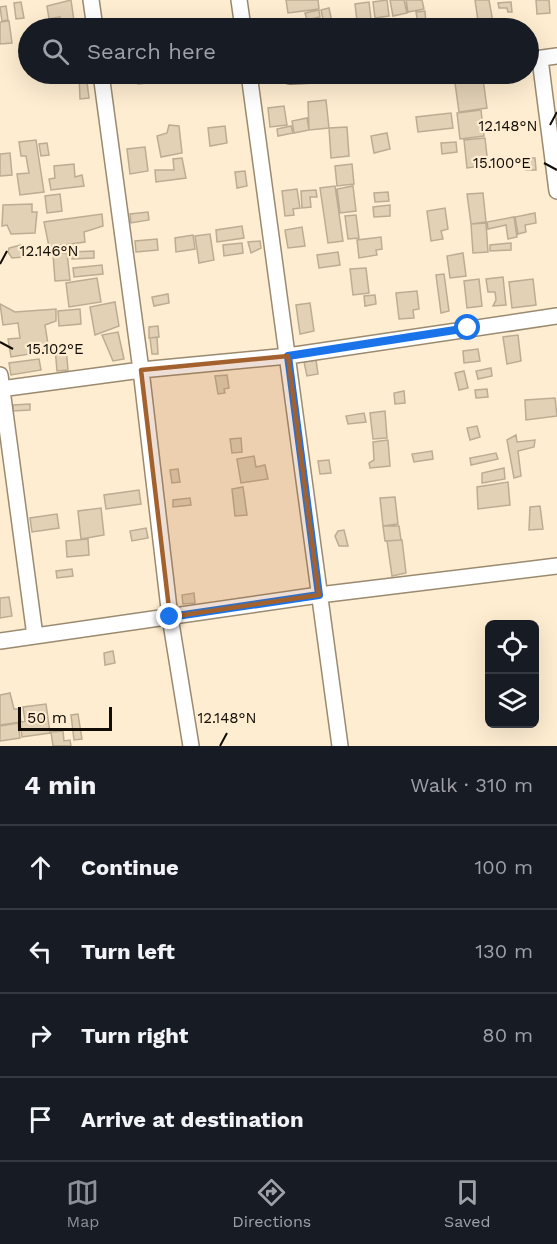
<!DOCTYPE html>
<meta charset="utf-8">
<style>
body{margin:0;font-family:"Work Sans",sans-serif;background:#242831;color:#f1f3f6}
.controls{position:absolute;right:18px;bottom:18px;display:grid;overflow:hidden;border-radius:9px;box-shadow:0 6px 24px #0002}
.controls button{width:54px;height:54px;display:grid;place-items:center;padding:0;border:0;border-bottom:2px solid #363941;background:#171b24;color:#f1f3f6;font:30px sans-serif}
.scale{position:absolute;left:18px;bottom:15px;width:94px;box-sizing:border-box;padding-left:6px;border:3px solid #110c04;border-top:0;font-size:16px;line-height:21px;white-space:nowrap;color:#110c04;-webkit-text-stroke:4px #feedd0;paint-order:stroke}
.stop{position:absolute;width:18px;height:18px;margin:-14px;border:4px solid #1a73e8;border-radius:50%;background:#fff}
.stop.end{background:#1a73e8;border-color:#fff;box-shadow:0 2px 6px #0008}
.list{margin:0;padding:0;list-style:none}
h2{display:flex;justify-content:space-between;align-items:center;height:78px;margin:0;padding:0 24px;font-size:26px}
h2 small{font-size:20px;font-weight:400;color:#9ea1a6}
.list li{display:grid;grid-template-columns:39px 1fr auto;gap:18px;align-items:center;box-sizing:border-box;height:84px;padding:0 24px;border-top:2px solid #363941}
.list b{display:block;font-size:22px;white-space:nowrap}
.list em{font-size:20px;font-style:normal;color:#9ea1a6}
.icon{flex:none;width:33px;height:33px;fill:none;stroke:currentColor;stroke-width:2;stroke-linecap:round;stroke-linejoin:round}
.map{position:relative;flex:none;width:557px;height:746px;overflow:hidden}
.search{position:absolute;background:#171b24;box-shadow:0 6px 24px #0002;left:18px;right:18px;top:18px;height:66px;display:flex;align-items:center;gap:15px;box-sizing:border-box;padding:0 21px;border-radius:33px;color:#9ea1a6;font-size:22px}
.sheet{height:414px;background:#171b24}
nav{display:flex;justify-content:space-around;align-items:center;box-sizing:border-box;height:84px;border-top:2px solid #363941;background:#171b24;font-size:16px;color:#9ea1a6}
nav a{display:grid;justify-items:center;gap:3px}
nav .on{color:#8c9099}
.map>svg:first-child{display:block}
.building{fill:#e2d1b5;stroke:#bcac91;stroke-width:1.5}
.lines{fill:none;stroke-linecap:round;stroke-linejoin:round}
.street-casing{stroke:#9a8a70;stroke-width:18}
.street{stroke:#fff;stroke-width:15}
.route{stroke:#1a73e8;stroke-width:8}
.marked{fill:#a3612e;fill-opacity:0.2;stroke:#a3612e;stroke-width:4.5;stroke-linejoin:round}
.ticks{fill:none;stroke:#110c04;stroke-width:2}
.ticks-label{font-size:15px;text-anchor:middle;fill:#110c04;stroke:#feedd0;stroke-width:4.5;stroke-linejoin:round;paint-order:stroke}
</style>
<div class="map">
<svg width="557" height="746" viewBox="0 0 557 746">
<rect width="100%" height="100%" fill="#feedd0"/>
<!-- building -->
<path class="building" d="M71,0l4,28h-24v-3l10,-1 -1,-7 -11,2 -2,-13z
M286,0h32l1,9 -31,4z
M387,0l2,16 -14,2 -2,-16z
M390,0h14l3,13 -14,3z
M406,0h16l2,9 -16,3z
M475,0h14l5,28h-15z
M536,0h13l1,13 -13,1z
M21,2l3,16 -8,1 -2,-16z
M369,2l2,17 -14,2 -2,-17z
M511,2l1,10h-4l-1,-4h-8l-1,-5z
M6,6l2,14 -6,1 -2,-14z
M329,8l3,14 -8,2 -3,-14z
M319,10l1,7 -13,3 -2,-7z
M425,11l1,14 -4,1v-2h-4l-2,-12z
M9,21l3,22 -12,1v-22z
M86,74l3,24 -9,1 -1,-24z
M136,74h49l1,5 -48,5z
M483,79l4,29 -28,4 -4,-29z
M326,100l3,28 -20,2 -1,-28z
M284,106l3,19 -17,2 -2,-19z
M481,110l3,26 -24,3 -3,-26z
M451,113l2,15 -35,4 -2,-15z
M307,118l2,12 -15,3 -2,-12z
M169,125l10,1 3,27 -21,4 -4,-21 10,-3z
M225,126l2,17 -17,3 -2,-18z
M291,126l2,7 -15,3 -1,-7z
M347,127l2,29 -18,2 -2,-30z
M387,133l3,16 -16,4 -3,-17z
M485,138l3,27 -21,3 -3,-28z
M36,140l8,52 -24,3 -3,-21 12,-1 -3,-17h-5l-2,-14z
M456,142l1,10 -15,2 -1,-11z
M47,143l2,12 -8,1 -2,-12z
M145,147l3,24 -18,3 -3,-25z
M10,153l2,22 -12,1v-22z
M182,158l4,20 -30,4 -1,-12h19l-1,-11z
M526,158h9l1,12h-10z
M74,164l1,13 7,-2 2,11 -33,4 -2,-11 6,-1 -1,-12z
M352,164l2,20 -17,2 -2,-20z
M245,171l2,15 -10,2 -2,-16z
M335,186l8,55 -15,2 -8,-55z
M353,186l3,25 -16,2 -3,-24z
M297,189l3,19 -7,1 1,6 -9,1 -3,-25z
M316,190l1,7h-7l1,10 -9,1 -1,-17z
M388,192l1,9 -14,1 -1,-9z
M483,193l3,29 -15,2 -4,-30z
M60,194l2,17 -15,2 -2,-17z
M32,204v8h5l-2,21 -24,1 -4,-9 -5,1 1,-21z
M390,205v11l-16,1 -1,-10z
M445,208l3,21 -7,2 2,8 -12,2 -4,-30z
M148,212l1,8 -18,3 -1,-9z
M535,213l1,10 -11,2 1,7 -8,2 -3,-17z
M102,214l1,12 -19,6 1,10 -36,5 -5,-25z
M356,215l3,23 -11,1 -3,-23z
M514,217l3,20 -9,2 -2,-14 -18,4 -1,-7z
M486,223l2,29 -15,1 -2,-29z
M242,226l2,12 -27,4 -1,-12z
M302,227l3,19 -17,2 -3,-18z
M210,234l4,26 -15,3 -4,-27z
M193,235l2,14 -19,3 -1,-14z
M381,237l1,12 -6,1 1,5 -18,3 -2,-18z
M157,239l1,11 -22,2 -1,-11z
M260,241l1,7 -10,5 -3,-11z
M242,243l1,10 -19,3 -1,-11z
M511,243v7l-21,1v-6z
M21,245l2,12 -11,1 -4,-6 1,-4z
M94,251v7l-22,1 -1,-7z
M338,252l2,13 -21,3 -2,-13z
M67,253l3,27 -15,1 -2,-27z
M463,253l3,23 -16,2 -3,-22z
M102,265l1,9 -29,3 -1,-9z
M366,268l3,25 -16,2 -3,-26z
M444,274l5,37 -8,2 -5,-38z
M503,277l3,28 -13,1 3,-6 -1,-8h-7l-2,-13z
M97,278l4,24 -32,5 -3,-24z
M479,279l3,27 -15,2 -3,-27z
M533,279l3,26 -24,3 -3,-26z
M417,291l2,18 -6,1 1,8 -15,1 -3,-26z
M168,294l1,9 -15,3 -2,-9z
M375,295l1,9 -11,2 -1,-10z
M115,302l4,24 -24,9 -5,-28z
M310,303l4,28 -14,3 -4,-29z
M0,304l15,8 41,-3v12l-11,4 4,26 -38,6 -3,-18 12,-1 -2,-15 -15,2z
M80,309l1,15 -22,2 -1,-15z
M158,326l1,11 -10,1v-11z
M118,332l6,27 -11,2 -11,-26z
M518,335l3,26 -14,3 -4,-27z
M157,337l1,17h-6l-2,-16z
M66,347l2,23 -11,1 -2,-23z
M478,349l2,12 -16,2 -1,-12z
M39,359l2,11 -30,5 -2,-12z
M316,360l2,14 -11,2 -3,-14z
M491,368l1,8 -14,3 -2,-8z
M464,371l4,17 -9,2 -4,-17z
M227,375l2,13 -5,1 1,4 -7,1 -3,-18z
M487,389l1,8 -12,1 -1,-8z
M404,391l1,12 -10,1 -1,-11z
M555,398l2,18 -31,4 -1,-20z
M30,404v6l-17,1v-6z
M385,411l2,27 -14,1 -3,-26z
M364,413l2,9 -18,2 -2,-8z
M477,426l3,11 -10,3 -3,-12z
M516,435l1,7 18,-2 -1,7 -16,4 3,25 -7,2 -7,-38z
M241,438l1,14 -10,1 -2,-14z
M388,440l2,26 -20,2 -1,-5 5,-3 -1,-18z
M432,451l1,8 -19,3 -2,-8z
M496,453l2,6 -27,6 -1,-7z
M254,456l2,11 9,-2 3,14 -27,4 -4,-24z
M329,460l2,13 -11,1 -2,-13z
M504,468l1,11 -23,4v-10z
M178,469l2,13 -8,1 -2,-13z
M508,482l2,23 -32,4 -1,-22z
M243,487l4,28 -12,1 -3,-27z
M139,490l2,14 -35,5 -2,-14z
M395,497l3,27 -15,2 -3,-28z
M190,498l1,7 -18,2v-7z
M540,506l3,23 -14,1 1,-23z
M101,508l3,27 -23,4 -3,-28z
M57,514l2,14 -27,4 -2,-14z
M383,526h16l2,14 -16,1z
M146,528l2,10 -16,3 -2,-10z
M344,530l4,16h-9l-4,-10 3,-5z
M88,539l1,16 -22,2 -1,-16z
M402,540l4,33 -14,3 -5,-35z
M72,569l1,7 -16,2 -1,-7z
M194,593l1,10 -12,1 -1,-9z
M9,597l3,19 -12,2v-20z
M113,651l2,12 -10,2 -1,-12z
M10,693l4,16h5l2,13 -21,3v-30z
M46,704l2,14 -23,3 -2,-14z
M78,714l4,25 -8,1 -3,-25z
M48,718l2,15 -28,4 -2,-15z
M18,723l2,15 -20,3v-15z
M63,731l1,10 6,-1 1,6h-18l-2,-14z"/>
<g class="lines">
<!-- street casing -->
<g class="street-casing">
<path id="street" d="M91,0l4,28
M239,0l4,28
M540,59l17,132
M528,60l29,-4
M101,74l40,296 29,247 21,129
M249,74l91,672
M290,76l40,-2
M0,375l35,261
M0,389l141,-19 147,-14 269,-40
M0,641l319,-46 238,-29"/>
</g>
<!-- street -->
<use href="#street" class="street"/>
</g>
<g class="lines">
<!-- route -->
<path class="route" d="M170,617l149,-22 -31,-239 180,-28"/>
</g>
<!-- marked area -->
<path class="marked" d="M288,356l31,239 -149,22 -29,-247z"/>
<!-- ticks -->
<path class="ticks" d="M550,125l7,-13M544,163l13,7M0,264l7,-13M0,342l13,7M220,746l7,-13"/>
<g class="ticks-label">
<text x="508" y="131">12.148°N</text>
<text x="502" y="168">15.100°E</text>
<text x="49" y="256">12.146°N</text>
<text x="55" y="354">15.102°E</text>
<text x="227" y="723">12.148°N</text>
</g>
</svg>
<div class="controls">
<button><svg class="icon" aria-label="locate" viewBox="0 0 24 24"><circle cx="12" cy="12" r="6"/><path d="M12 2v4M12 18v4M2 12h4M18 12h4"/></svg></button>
<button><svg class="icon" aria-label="layers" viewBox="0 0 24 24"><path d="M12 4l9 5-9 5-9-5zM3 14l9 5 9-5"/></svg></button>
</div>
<div class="scale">50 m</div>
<div class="stop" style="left:468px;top:328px"></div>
<div class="stop end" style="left:170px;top:617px"></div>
<div class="search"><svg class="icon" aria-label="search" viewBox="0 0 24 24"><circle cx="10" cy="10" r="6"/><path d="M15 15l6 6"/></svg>Search here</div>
</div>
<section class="sheet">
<h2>4 min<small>Walk · 310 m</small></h2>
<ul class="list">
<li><svg class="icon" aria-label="ahead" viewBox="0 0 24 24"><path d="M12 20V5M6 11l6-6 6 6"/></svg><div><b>Continue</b></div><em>100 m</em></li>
<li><svg class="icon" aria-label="left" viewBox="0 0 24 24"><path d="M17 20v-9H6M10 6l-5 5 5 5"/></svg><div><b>Turn left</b></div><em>130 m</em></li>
<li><svg class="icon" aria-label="right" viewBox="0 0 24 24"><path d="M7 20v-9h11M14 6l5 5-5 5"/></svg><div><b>Turn right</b></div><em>80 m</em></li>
<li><svg class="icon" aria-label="arrive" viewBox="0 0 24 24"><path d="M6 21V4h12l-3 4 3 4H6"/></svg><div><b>Arrive at destination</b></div></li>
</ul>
</section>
<nav>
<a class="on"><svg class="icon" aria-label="map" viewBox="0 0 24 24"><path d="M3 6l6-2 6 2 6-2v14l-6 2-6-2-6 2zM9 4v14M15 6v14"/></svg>Map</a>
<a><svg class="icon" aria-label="directions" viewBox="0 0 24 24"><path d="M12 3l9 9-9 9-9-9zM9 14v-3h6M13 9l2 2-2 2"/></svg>Directions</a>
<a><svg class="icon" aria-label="saved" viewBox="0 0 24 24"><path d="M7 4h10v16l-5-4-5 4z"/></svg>Saved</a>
</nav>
